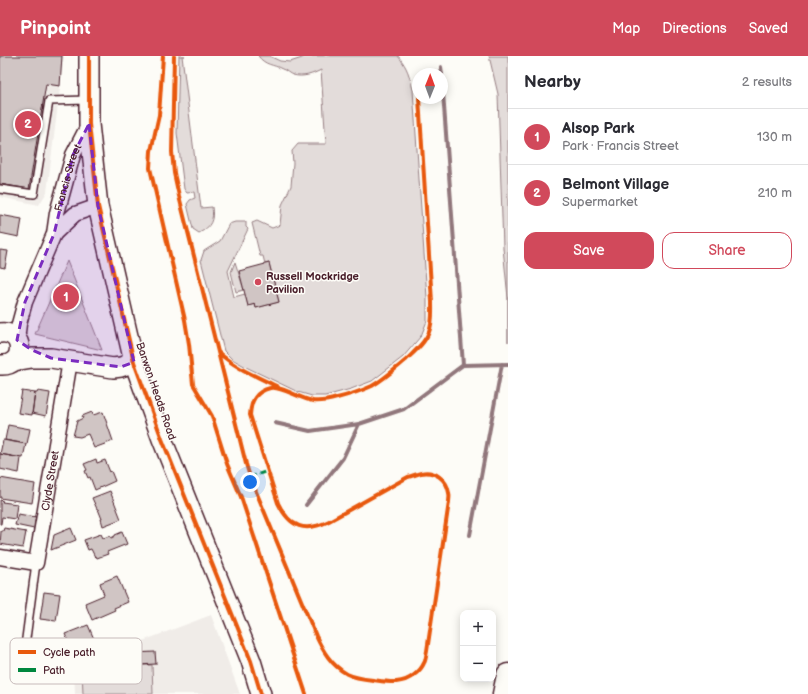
<!DOCTYPE html>
<meta charset="utf-8">
<style>
body{margin:0;font-family:"Balsamiq Sans",sans-serif;background:#f2f2f3;color:#2b2b33}
.controls{position:absolute;right:12px;bottom:12px;display:grid;overflow:hidden;border-radius:8px;box-shadow:0 2px 10px #0003}
.controls button{width:36px;height:36px;display:grid;place-items:center;padding:0;border:0;border-bottom:1px solid #e1e1e2;background:#fff;color:#2b2b33;font:20px sans-serif}
.compass{position:absolute;left:412px;top:12px;width:36px;height:36px;border-radius:50%;background:#fff;box-shadow:0 2px 10px #0003;rotate:1deg}
.you{position:absolute;left:250px;top:426px;width:14px;height:14px;margin:-10px;border:3px solid #fff;border-radius:50%;background:#1a73e8;box-shadow:0 0 0 6px #1a73e833}
.badge{display:grid;place-items:center;width:26px;height:26px;border-radius:50%;background:#d1495b;color:#fff;font-size:13px;font-weight:700}
.pin{position:absolute;translate:-50% -50%;border:2px solid #fff;box-shadow:0 1px 4px #0006}
.list{margin:0;padding:0;list-style:none}
h2{display:flex;justify-content:space-between;align-items:center;height:52px;margin:0;padding:0 16px;font-size:17px}
h2 small{font-size:13px;font-weight:400;color:#7c7c81}
.list li{display:grid;grid-template-columns:26px 1fr auto;gap:12px;align-items:center;box-sizing:border-box;height:56px;padding:0 16px;border-top:1px solid #e1e1e2}
.list b{display:block;font-size:15px;white-space:nowrap}
.list p{margin:0;font-size:13px;white-space:nowrap;color:#7c7c81}
.list em{font-size:13px;font-style:normal;color:#7c7c81}
.actions{display:flex;gap:8px;padding:12px 16px}
.actions a{flex:1;padding:9px 0;border:1px solid #d1495b;border-radius:12px;text-align:center;font-size:14px;color:#d1495b}
.actions .main{background:#d1495b;color:#fff}
.map{position:relative;flex:none;width:508px;height:638px;overflow:hidden}
header{display:flex;align-items:center;gap:24px;box-sizing:border-box;height:56px;padding:0 20px;background:#d1495b;color:#fff}
header strong{font-size:19px}
nav{display:flex;gap:22px;margin-inline-start:auto;font-size:14px}
main{display:flex}
aside{flex:1;background:#fff}
.map>svg:first-child{display:block}
.built{fill:#f0ece8}
.green{fill:#e3dcda;stroke:#967e82}
.lines{fill:none;stroke-linecap:round;stroke-linejoin:round}
.stream{stroke:#91777b;stroke-width:4}
.building{fill:#d0c5c4;stroke:#4a1f2b}
.lane-casing{stroke:#4a1f2b;stroke-width:10}
.street-casing{stroke:#4a1f2b;stroke-width:17}
.secondary-casing{stroke:#4a1f2b;stroke-width:22}
.highway-casing{stroke:#4a1f2b;stroke-width:25}
.lane{stroke:#fdfcf7;stroke-width:7}
.street{stroke:#fdfcf7;stroke-width:14}
.secondary{stroke:#fdfcf7;stroke-width:19}
.highway{stroke:#fdfcf7;stroke-width:22}
.quiet{stroke:#00873e;stroke-width:3;stroke-dasharray:6 3;stroke-linecap:butt}
.cycleway-casing{stroke:#fdfcf7;stroke-width:6}
.cycleway{stroke:#e8590c;stroke-width:4}
.marked{fill:#7b2cbf;fill-opacity:0.2;stroke:#7b2cbf;stroke-width:3;stroke-dasharray:8 5;stroke-linejoin:round}
.poi-dot{fill:#d1495b;stroke:#fdfcf7;stroke-width:1.5}
.labels{text-anchor:middle;dominant-baseline:central;stroke-width:3;stroke-linejoin:round;paint-order:stroke}
.street-label{font-size:11px;fill:#4a1f2b;stroke:#fdfcf7}
.poi-label{font-size:11px;font-weight:bold;fill:#4a1f2b;stroke:#fdfcf7;text-anchor:start}
.key{fill:#fdfcf7;stroke:#c7baba;stroke-width:1}
.key-label{font-size:11px;fill:#4a1f2b}
</style>
<header>
<strong>Pinpoint</strong>
<nav><a>Map</a><a>Directions</a><a>Saved</a></nav>
</header>
<main>
<div class="map">
<svg width="508" height="638" viewBox="0 0 508 638">
<rect width="100%" height="100%" fill="#fdfcf7"/>
<filter id="ink" filterUnits="userSpaceOnUse"><feTurbulence type="fractalNoise" baseFrequency=".025" numOctaves="2"/><feDisplacementMap in="SourceGraphic" scale="8" xChannelSelector="R" yChannelSelector="G"/><feConvolveMatrix kernelMatrix="1 2 1 2 8 2 1 2 1" color-interpolation-filters="sRGB"/></filter>
<g filter="url(#ink)">
<!-- built -->
<path class="built" d="M0,0h64l-17,136 -8,13 -39,-8z
M211,559l29,79h-165l-1,-27z"/>
<!-- green -->
<path class="green" d="M179,0h6h-3l19,152 11,-1c2,13 -1,20 -13,26l-6,-4 -6,-25 3,-4 5,-2 -1,-6 -7,1 -3,-4 -7,-56z
M258,0h11l11,5 10,1 12,-4 3,-2h93c10,12 11,19 15,34l14,208v23l-6,15 -18,21 -31,24 -21,8 -26,7h-13l-14,-4 -50,-24 -16,-9 -8,-8 -23,-91 3,-9 16,-10 9,-17 6,-2h11v5l2,2 -20,42 6,26 11,-3 3,12 7,-2 1,4 23,-6 -10,-39 -4,1 -2,-8h-3l-8,-33 5,-2 15,7 8,-3 2,-20 9,-19 2,-23 -1,-12 6,-7h28l-5,-74c-8,4 -18,8 -28,5 -4,-1 -7,-5 -11,-6 -9,-5 -16,-3 -24,-13z
M489,0h19v286v-44l-5,-50 -5,-154z
M67,205l35,89 -67,-16z
M235,206l9,28 -8,2 -5,-20z
M152,609l1,29h-70l-1,-26z"/>
<g class="lines">
<!-- stream -->
<path class="stream" d="M441,11l1,7
M442,23l21,286 45,-1
M275,367l35,8 49,-7 45,-15 59,-44
M306,449l37,-47 16,-34
M470,479l32,-171"/>
</g>
<!-- building -->
<path class="building" d="M0,0h62l-2,30 -14,-2 -17,105 -29,-5z
M0,159l22,4 -3,18 -19,-4z
M0,194l8,1 -3,17 -5,-1z
M269,207l10,39 -23,6 -1,-4 -7,2 -9,-35z
M22,335l13,2 -3,22 -14,-2z
M38,335l12,2 -4,23 -14,-3 3,-20h2z
M92,356l1,3 10,-3 10,29 -19,7 -6,-14 -8,3 -7,-1 4,-15 6,-3 -1,-2z
M8,369l22,4 -3,15 -22,-4z
M3,384l23,4 -3,14 -23,-4z
M0,398l21,4 -2,15 -19,-4z
M96,403l1,4 8,-3 5,12 1,-1 4,10 -20,9 -5,-13 -2,1 -3,-7 2,-1 -3,-6z
M0,422l35,6 -3,19 -32,-5z
M110,435l11,28 -18,7 -2,-7h1l-4,-10h-1l-5,-11z
M0,444l3,1 -1,1 15,2 -2,15 -13,-2 -1,7h-1z
M18,458l18,3 -2,12 -19,-4z
M4,472l22,4 -3,16 -23,-4 1,-13h2z
M71,472l5,12 -25,10 3,-15z
M122,476l5,12 -20,8 1,2 -11,4 -1,-2 -1,1 -4,-8 -3,1 -4,-10 17,-6 2,4 7,-2 1,2 4,-2v-1z
M117,520l11,26 -14,6 1,2 -23,10 -7,-17 19,-8 -4,-12z
M44,536l16,2 -4,27 -16,-2z
M88,569l6,14 -6,2 5,14 -16,7 -12,-28z
M155,596l1,12 -55,3v-8l31,-1 -1,-5z"/>
<g class="lines">
<!-- lane casing -->
<g class="lane-casing">
<path id="lane" d="M0,133l34,5 15,-93 39,-1
M25,590l11,-83"/>
</g>
<!-- street casing -->
<g class="street-casing">
<g id="street">
<path d="M54,178l21,-20 23,-8"/>
<path id="s1" d="M17,284l2,-16 6,-22 29,-68 3,-21 16,-58 16,-31"/>
<path id="s2" d="M0,501l36,6 34,-202"/>
</g>
</g>
<!-- secondary casing -->
<g class="secondary-casing">
<path id="secondary" d="M89,0v68l9,82 36,156 28,77 89,222 10,33
M0,277c26,-3 26,34 0,32
M14,305l18,-3h19l62,10 8,-1 13,-5"/>
</g>
<!-- highway casing -->
<g class="highway-casing">
<path id="highway" d="M504,638l4,-19"/>
</g>
<!-- lane -->
<use href="#lane" class="lane"/>
<!-- street -->
<use href="#street" class="street"/>
<!-- secondary -->
<use href="#secondary" class="secondary"/>
<!-- highway -->
<use href="#highway" class="highway"/>
<!-- quiet -->
<path class="quiet" d="M250,421l18,-6"/>
<!-- cycleway casing -->
<g class="cycleway-casing">
<path id="cycleway" d="M89,0v68l9,82 36,156 28,77 89,222 10,33
M163,0l-4,59 -8,36 -1,17 35,152 4,24 4,40 19,32 15,48 14,33 65,197
M174,0l-2,96 2,21 5,23 67,268 4,13 66,159c7,15 15,29 31,38 8,4 17,5 26,6 15,2 29,5 41,-5 4,-3 8,-7 10,-12 2,-3 2,-8 3,-12l22,-149c0,-3 1,-6 0,-9 -2,-14 -15,-23 -28,-20 -4,1 -9,3 -13,4l-79,44c-24,12 -39,7 -51,-18l-28,-88c1,-14 5,-23 20,-27 10,-3 30,11 43,13 8,1 17,-1 24,-3 12,-3 24,-7 35,-12 12,-7 23,-17 34,-26 8,-8 19,-17 23,-28 4,-10 3,-20 3,-30l-13,-204
M218,296c17,16 40,25 60,35"/>
</g>
<!-- cycleway -->
<use href="#cycleway" class="cycleway"/>
</g>
</g>
<!-- marked area -->
<path class="marked" d="M89,68l9,82 36,156 -13,5 -70,-9 -19,-8 -15,-10 8,-38 29,-68 19,-79z"/>
<!-- markers -->
<circle class="poi-dot" cx="258" cy="226" r="4"/>
<g class="labels">
<!-- street labels -->
<g class="street-label">
<text stroke="none"><textPath href="#s1" startOffset="171">Francis Street</textPath></text>
<text transform="translate(156 335) rotate(71)">Barwon Heads Road</text>
<text stroke="none"><textPath href="#s2" startOffset="120">Clyde Street</textPath></text>
</g>
<!-- poi labels -->
<g class="poi-label">
<text x="266" y="220">Russell Mockridge<tspan x="266" dy="13">Pavilion</tspan></text>
</g>
</g>
<!-- legend -->
<rect x="10" y="582" width="132" height="46" rx="6" class="key"/>
<rect x="18" y="594" width="18" height="4" fill="#e8590c"/>
<rect x="18" y="612" width="18" height="4" fill="#00873e"/>
<g class="key-label">
<text x="43" y="600">Cycle path</text>
<text x="43" y="618">Path</text>
</g>
</svg>
<div class="controls">
<button>+</button>
<button>−</button>
</div>
<svg class="compass" viewBox="-18 -18 36 36"><path d="M0-13l5 13h-10z" fill="#e53935"/><path d="M0 13l5-13h-10z" fill="#7c7c81"/></svg>
<div class="you"></div>
<div class="pin badge" style="left:66px;top:241px">1</div>
<div class="pin badge" style="left:28px;top:68px">2</div>
</div>
<aside>
<h2>Nearby<small>2 results</small></h2>
<ul class="list">
<li><span class="badge">1</span><div><b>Alsop Park</b><p>Park · Francis Street</p></div><em>130 m</em></li>
<li><span class="badge">2</span><div><b>Belmont Village</b><p>Supermarket</p></div><em>210 m</em></li>
</ul>
<div class="actions"><a class="main">Save</a><a>Share</a></div>
</aside>
</main>
